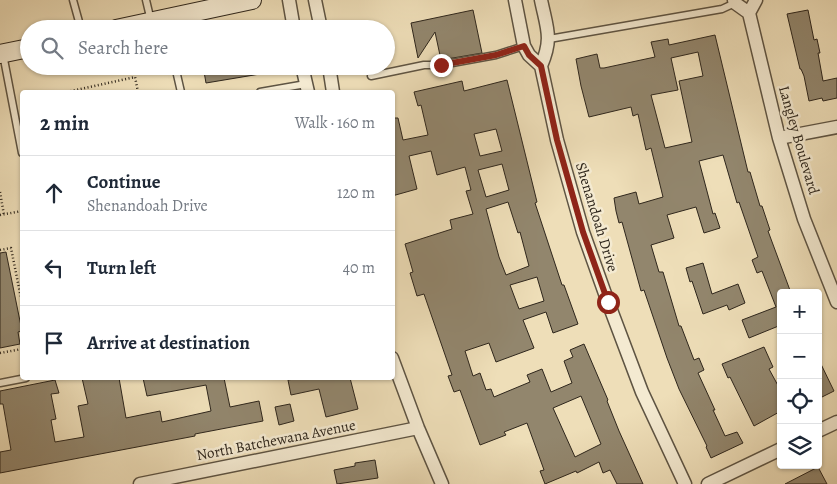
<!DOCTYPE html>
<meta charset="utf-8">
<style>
body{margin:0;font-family:Alegreya,serif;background:#f2f2f3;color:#1f2937}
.controls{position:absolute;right:15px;bottom:15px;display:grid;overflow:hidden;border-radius:5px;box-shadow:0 1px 4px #0004}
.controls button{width:45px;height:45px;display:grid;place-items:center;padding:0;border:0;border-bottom:1px solid #e0e1e3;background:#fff;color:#1f2937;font:25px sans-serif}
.stop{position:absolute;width:15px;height:15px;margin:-11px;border:4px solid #8f2418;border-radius:50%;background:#fff}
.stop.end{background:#8f2418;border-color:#fff;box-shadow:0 1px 5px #0008}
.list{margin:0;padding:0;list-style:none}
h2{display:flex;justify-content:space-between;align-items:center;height:65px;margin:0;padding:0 20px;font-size:21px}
h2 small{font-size:16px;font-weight:400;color:#747a83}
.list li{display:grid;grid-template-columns:32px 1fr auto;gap:15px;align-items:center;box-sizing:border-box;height:75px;padding:0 20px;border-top:1px solid #e0e1e3}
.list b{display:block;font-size:19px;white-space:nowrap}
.list p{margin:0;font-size:16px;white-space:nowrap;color:#747a83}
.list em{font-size:16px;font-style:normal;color:#747a83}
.icon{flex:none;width:28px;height:28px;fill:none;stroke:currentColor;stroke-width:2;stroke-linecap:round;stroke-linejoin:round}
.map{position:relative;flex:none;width:837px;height:484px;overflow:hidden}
.search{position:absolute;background:#fff;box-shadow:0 1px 4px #0004;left:20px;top:20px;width:375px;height:55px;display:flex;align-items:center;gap:12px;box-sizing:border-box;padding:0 18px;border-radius:28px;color:#747a83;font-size:19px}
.panel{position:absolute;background:#fff;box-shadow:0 1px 4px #0004;left:20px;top:90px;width:375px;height:290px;border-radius:5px}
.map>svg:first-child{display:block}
.building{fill:#92866d;stroke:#2e261c;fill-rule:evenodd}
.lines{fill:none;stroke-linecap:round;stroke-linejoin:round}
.lane-casing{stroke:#5e5443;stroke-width:9}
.street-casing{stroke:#5e5443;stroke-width:15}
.secondary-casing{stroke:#2e261c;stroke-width:20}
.path{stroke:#2e261c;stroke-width:2.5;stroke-dasharray:1 2.5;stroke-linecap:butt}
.lane{stroke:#f4ead1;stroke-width:6}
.street{stroke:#f4ead1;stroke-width:12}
.secondary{stroke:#f4ead1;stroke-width:18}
.route{stroke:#8f2418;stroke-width:6}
.labels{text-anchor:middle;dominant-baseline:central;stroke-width:5;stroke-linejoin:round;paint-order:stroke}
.street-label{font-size:15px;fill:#2e261c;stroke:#f4ead1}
</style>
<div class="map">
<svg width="837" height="484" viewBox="0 0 837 484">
<rect width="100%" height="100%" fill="#eedeb8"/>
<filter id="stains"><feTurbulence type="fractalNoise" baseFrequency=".004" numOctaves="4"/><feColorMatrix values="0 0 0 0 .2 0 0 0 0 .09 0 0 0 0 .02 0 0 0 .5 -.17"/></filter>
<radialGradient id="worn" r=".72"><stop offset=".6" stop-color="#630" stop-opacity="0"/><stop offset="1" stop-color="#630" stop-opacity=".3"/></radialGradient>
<!-- building -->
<path class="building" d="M473,10l9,43 -41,7 -6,-28 -17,26 -7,-35z
M808,10l6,30 3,-1 3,14h-2l5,28 14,-3v20l-14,3 -1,-3 -13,3 -5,-25 -3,-7h-1l-13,-55z
M715,35l33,137h2l10,34h2l8,24 -2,1 23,62h-10v32l-32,13 -7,-18 34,-13 -14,-36 -5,2 -5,-13 6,-3 -19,-55 -2,1 -14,-48 -24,6 14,53 2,-1 5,15 -16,5 -8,-26 -29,8 7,23 -23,7 8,27h4l16,54h2l13,34 5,-2 5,12 -6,3 17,37h-2l12,26 12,-4 6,11 -32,15 -5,-11 1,-1 -28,-57 -12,-31 -23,-68 -3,1 -19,-69 -3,1 -3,-12 -2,-13 22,-6 3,12 24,-7 -12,-49 -5,2 -8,-36 -5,2 -2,-9 -42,10 -8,-31 -5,-27 21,-5 3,14h4l51,-11 -4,-15 17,-3 1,6zM698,52l5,24 -24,5 13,61 -27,6 -14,-53 27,-5 -7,-32z
M203,66h62l1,7 -60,10z
M507,80l30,122 -2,1 27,82h2l14,39 -25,9 -7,-21 -23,8 11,28 -38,14 -7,-19 -24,8 8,25 7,-3 6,17 5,-1 3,8 36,-15 -3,-7 15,-6 9,23 21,-9 -8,-22 9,-4 -3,-7 14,-6 24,56 -1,1 12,30 24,53h-26l-7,-14 -7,3 -4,-11 -22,11 -1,-2 -31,13 -5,-13 4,-1 -17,-47 -23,9 2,3 -26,10 -20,-55 -6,2 -6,-16 4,-1 -28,-81 -7,2 -7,-23 3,-1 -8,-28 47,-15 -2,-9 23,-6 -7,-23 5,-1 -6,-23 -28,8 -6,-24 -22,5 8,33 -25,7v-78h6l5,22 25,-5 -7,-30 -3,1 -4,-14 48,-11 2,10zM496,129l6,22 -22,5 -6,-22zM502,164l7,26 -23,7 -8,-27zM508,202l10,31 2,-1 9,34 -23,9 -7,-18 -13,-48zM537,277l7,24 -25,8 -9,-24zM581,396l20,48 -26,13 -22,-49z
M6,252l16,79 -4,1 2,12 -20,4v-95z
M703,263l9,31 26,-10 7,19 -16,7 -2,-5 -24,9 -11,-33 -2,1 -4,-14z
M764,347l9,20 -4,2 12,22v20l-27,15 -24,-49 -2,1 -6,-14z
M818,358l16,33 -16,8z
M82,378h37l7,40 34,-7 2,11 49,-11 -5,-26 -59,11 -4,-18h81l6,29 29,-6 4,20 -68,13v2l-195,37v-21l11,-2 -8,-46h-3v-13l55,-11 4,13 -8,1 5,25 -5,1 4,22 29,-5 -6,-31 10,-2z
M300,378h50l8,31 -32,8 -7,-28 -28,6 -3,-15z
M290,404l4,17 -15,4 -4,-18z
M375,460l3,18 -41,6 -3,-14 21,-4v-3z
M818,467l9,17h-42z"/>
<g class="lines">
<!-- lane casing -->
<g class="lane-casing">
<path id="lane" d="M73,0l8,29
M146,0l5,21
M549,39l173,-30 13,-6
M3,54l19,99
M175,66l6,26
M371,76l53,-11h17l55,-10 28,-9
M260,92l46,-8
M0,383l26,-5"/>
</g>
<!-- street casing -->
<g class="street-casing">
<path id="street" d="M289,0l5,29
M315,0l6,29
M515,0l9,46 5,9 12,11 16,74 26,92 25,70 34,90 43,92
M734,0l1,3 14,10 30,125 25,81 33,83
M749,13l7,-13
M302,66l6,26
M329,66l4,26
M541,66c12,-28 6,-37 0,-66
M779,138l58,-11
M392,358l26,70 24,56
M818,431l19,-9
M140,484l278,-56
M708,484l73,-35"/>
</g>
<!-- secondary casing -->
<g class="secondary-casing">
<path id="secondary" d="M116,29l136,-29
M0,54l29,-6"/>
</g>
<!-- path -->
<path class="path" d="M67,92l68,-15 3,15
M0,192l4,23
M0,215l22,-4
M0,250l11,-2 11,55
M0,353l22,-4"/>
<!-- lane -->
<use href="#lane" class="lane"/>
<!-- street -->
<use href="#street" class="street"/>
<!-- secondary -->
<use href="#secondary" class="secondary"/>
</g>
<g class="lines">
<!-- route -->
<path class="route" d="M441,65l55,-10 28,-9 5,9 12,11 16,74 26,92 25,70"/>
</g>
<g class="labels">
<!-- street labels -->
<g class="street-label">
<text transform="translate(799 140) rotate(74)">Langley Boulevard</text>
<text transform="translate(597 217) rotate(73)">Shenandoah Drive</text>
<text transform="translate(276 440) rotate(-11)">North Batchewana Avenue</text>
</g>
</g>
<rect width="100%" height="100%" filter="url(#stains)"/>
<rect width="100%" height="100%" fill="url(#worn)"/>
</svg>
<div class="controls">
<button>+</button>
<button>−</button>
<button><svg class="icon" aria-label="locate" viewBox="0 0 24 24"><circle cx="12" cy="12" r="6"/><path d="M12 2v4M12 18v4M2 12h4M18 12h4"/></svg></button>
<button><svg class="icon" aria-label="layers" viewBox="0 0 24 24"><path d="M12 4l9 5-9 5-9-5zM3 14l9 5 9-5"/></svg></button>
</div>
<div class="stop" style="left:608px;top:302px"></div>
<div class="stop end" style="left:441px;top:65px"></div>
<div class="search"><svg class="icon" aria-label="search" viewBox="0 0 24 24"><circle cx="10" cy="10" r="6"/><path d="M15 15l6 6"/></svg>Search here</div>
<section class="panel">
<h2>2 min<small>Walk · 160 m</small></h2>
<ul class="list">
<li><svg class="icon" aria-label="ahead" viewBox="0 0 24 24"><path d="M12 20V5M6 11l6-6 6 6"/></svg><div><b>Continue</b><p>Shenandoah Drive</p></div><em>120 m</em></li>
<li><svg class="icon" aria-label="left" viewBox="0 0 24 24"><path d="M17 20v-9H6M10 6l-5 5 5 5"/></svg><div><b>Turn left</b></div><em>40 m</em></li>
<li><svg class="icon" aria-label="arrive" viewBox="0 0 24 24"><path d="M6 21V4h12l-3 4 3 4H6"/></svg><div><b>Arrive at destination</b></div></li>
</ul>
</section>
</div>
